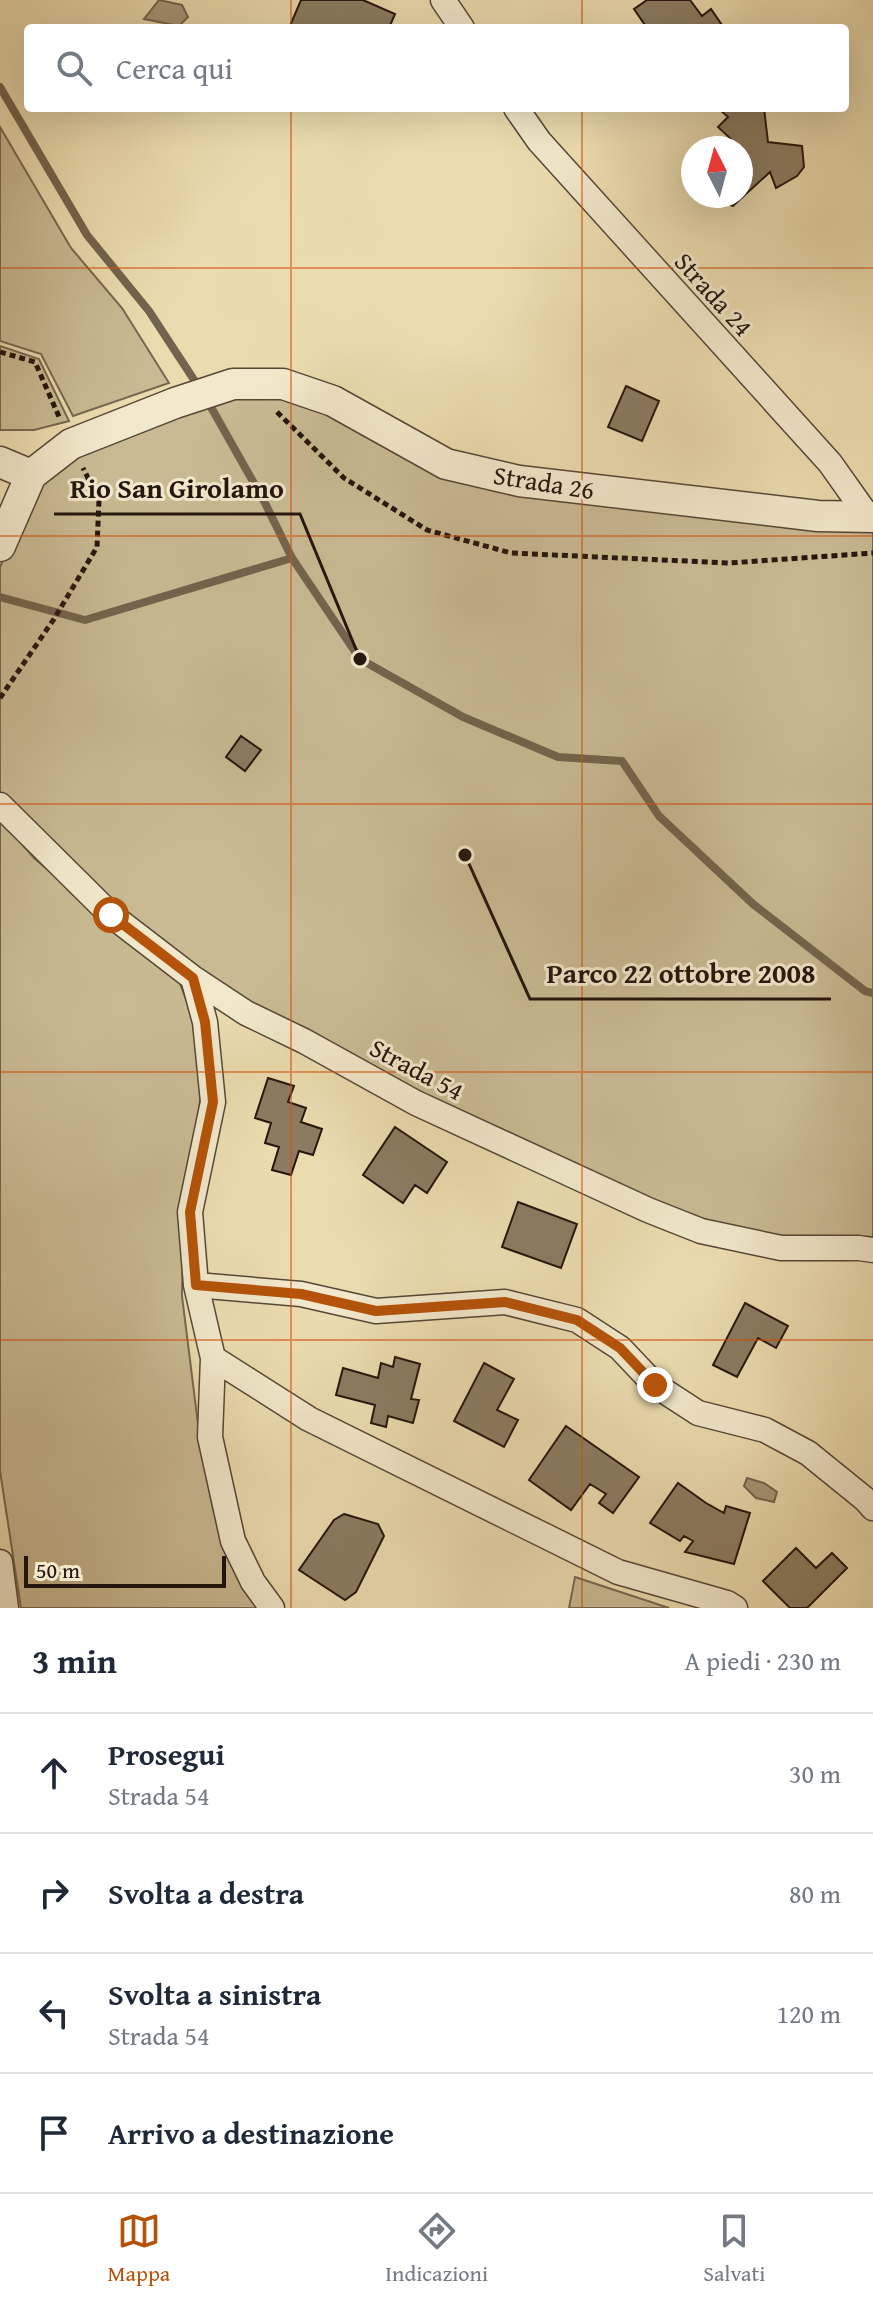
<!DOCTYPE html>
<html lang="it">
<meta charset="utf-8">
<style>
body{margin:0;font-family:"Gentium Book Plus",serif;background:#f6f6f7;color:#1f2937}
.compass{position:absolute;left:681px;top:136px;width:72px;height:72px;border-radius:50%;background:#fff;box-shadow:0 8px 32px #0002;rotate:354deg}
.scale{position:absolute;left:24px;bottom:20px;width:202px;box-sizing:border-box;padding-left:8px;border:4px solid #24150d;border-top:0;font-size:22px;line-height:28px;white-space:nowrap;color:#24150d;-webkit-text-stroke:6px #f2e8cb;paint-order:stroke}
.stop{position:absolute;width:24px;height:24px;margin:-18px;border:6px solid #b45309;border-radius:50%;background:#fff}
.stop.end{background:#b45309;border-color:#fff;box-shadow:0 2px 8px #0008}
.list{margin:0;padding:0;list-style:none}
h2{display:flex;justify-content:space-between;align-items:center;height:104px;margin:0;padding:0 32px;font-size:34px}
h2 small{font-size:26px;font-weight:400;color:#747a83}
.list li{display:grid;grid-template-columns:52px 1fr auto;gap:24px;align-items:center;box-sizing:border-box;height:120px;padding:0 32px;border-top:2px solid #e0e1e3}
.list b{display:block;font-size:30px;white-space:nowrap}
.list p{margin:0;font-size:26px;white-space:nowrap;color:#747a83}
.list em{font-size:26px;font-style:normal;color:#747a83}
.icon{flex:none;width:44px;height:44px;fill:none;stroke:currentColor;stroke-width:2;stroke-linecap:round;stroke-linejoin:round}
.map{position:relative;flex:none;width:873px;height:1608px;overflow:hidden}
.search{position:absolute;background:#fff;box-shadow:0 8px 32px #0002;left:24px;right:24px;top:24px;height:88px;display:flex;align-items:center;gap:20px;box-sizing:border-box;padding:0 28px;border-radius:8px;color:#747a83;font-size:30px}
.sheet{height:584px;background:#fff}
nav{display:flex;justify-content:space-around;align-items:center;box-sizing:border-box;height:112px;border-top:2px solid #e0e1e3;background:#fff;font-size:22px;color:#747a83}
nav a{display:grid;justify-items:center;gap:4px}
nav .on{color:#b45309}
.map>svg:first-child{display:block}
.green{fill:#c9ba93;stroke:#766850;stroke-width:2}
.water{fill:#a79878;stroke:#73644d;stroke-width:2}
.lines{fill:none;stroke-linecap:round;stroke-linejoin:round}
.stream{stroke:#73644d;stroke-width:8}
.building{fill:#8b7c61;stroke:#24150d;stroke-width:2}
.minor-casing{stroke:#564736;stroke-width:27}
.tertiary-casing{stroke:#564736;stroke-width:33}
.path{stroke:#24150d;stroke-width:5;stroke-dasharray:6 4;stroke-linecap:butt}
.minor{stroke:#f2e8cb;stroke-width:24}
.tertiary{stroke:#f2e8cb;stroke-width:30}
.route{stroke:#b45309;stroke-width:10}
.grid{fill:none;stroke:#d4520c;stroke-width:2;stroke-opacity:0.55}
.labels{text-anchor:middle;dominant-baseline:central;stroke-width:6;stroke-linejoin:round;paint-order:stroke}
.street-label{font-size:26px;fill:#24150d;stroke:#f2e8cb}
.leader{fill:none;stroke:#24150d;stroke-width:3}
.callout-dot{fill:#24150d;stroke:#f2e8cb;stroke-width:3}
.callout-label{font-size:28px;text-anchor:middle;font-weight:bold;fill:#24150d;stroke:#f2e8cb;stroke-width:6;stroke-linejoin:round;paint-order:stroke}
</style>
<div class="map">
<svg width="873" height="1608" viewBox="0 0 873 1608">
<rect width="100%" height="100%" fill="#ebdcaf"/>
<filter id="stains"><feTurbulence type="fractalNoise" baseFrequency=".0025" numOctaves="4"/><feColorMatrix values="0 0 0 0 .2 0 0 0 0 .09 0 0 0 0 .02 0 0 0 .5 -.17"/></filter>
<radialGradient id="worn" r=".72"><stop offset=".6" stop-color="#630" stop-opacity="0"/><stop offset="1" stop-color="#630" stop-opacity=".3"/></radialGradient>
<!-- green -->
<path class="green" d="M0,127l71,121 51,60 47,75 -96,33 -32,-62 -41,-13z
M0,346l39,13 30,62 -35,9h-34z
M280,390l161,81 432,52v717l-91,1 -78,-22 -56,-21 -226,-104 -233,-123 -189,-170v-234l40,-87 40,-31 95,-39z
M0,819l34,39 94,80 49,38 15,39 9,68 -3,49 -14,59 -2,105 17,136 13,72 14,46 33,58h-238l-21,-137z
M575,1577l94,31h-100z"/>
<!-- water -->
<path class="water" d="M159,0l23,5 6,12 -9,9 -35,-7z
M747,1478l17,5 13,9 -3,10 -18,-4 -12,-12z"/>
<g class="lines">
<!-- stream -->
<path class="stream" d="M0,87l87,148 62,76 51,78
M207,400l57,101 28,57 68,101 103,58 95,40 64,4 37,55 94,88 112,87 8,2
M0,597l85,23 207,-62"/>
</g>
<!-- building -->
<path class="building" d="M301,0h62l32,14 -6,14h-100z
M647,0h43l12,16 9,-7 13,19h-77l-13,-19z
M718,108h23l2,2 21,-2 4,34 34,4 2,21 -7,9 -21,12 -6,-16 -37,34 -27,-8 -1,-2h36v-48h-17l7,-9 -13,-12 10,-10z
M626,386l33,15 -17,40 -34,-14z
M241,736l20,14 -16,21 -19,-14z
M268,1078l26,8 -6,16 18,6 -5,14 21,7 -9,26 -14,-4 -8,24 -19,-5 7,-23 -14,-4 6,-20 -16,-5z
M395,1127l52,35 -20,31 -12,-8 -12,18 -40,-28z
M518,1202l59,22 -16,44 -59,-21z
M745,1303l43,23 -12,22 -18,-10 -21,39 -24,-12z
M395,1357l25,7 -9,35 8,1 -6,23 -25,-7 -2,11 -15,-4 4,-18 -39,-10 7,-27 35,10 3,-15 12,4z
M484,1363l30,16 -17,31 21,10 -14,27 -50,-26z
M566,1426l73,51 -26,36 -14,-10 7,-9 -16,-10 -19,26 -42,-30z
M678,1483l28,20 18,10 2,-7 24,7 -16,51 -49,-12 8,-11 -9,-5 -4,5 -30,-18z
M344,1514l34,10 6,12 -28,56 -11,8 -46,-30 35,-50z
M796,1548l20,20 16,-15 15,15 -40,40h-17l-27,-27z"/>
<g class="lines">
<!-- minor casing -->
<g class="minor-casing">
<path id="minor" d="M443,0l19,28
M516,108l23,33 291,322 39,55
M0,805l111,110 82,63 53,35 58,28 112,62 232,107 53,21 80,17h78l14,2
M193,978l12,44 8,80 -23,110 6,73 17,73 -3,79 23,104 20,41 19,26
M196,1285l105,9 75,17 129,-9 72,18 43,28 35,37 43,28 67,17 43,23 58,47 7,8
M213,1358l96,61 309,153 109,31 8,5
M0,1562l6,46"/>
</g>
<!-- tertiary casing -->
<g class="tertiary-casing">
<path id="tertiary" d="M0,462l31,13
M0,546l31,-71 40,-31 104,-41 58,-19h50l50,17 113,63 73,17 299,35 55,1"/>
</g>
<!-- path -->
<path class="path" d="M0,352l35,10 25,57
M277,412l67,66 83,52 84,23 218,10 144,-10
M0,698l54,-79 43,-72 2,-47 -16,-32"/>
<!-- minor -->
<use href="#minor" class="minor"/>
<!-- tertiary -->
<use href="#tertiary" class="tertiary"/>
</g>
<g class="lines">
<!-- route -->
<path class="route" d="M111,915l82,63 12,44 8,80 -23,110 6,73 105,9 75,17 129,-9 72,18 43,28 35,37"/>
</g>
<!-- grid -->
<path class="grid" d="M291,0v28M582,0v28M291,108v1500M582,108v1500M0,268h873M0,536h873M0,804h873M0,1072h873M0,1340h873"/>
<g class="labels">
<!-- street labels -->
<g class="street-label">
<text transform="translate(714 294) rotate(48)">Strada 24</text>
<text transform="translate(544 482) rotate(9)">Strada 26</text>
<text transform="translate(417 1069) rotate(28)">Strada 54</text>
</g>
</g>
<!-- callouts -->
<path class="leader" d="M360 659L300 514H54M465 855L530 999H831"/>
<g class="callout-dot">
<circle cx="360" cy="659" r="8"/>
<circle cx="465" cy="855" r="8"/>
</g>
<g class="callout-label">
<text x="177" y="498">Rio San Girolamo</text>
<text x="681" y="983">Parco 22 ottobre 2008</text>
</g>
<rect width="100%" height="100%" filter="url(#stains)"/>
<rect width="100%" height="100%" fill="url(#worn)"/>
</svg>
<svg class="compass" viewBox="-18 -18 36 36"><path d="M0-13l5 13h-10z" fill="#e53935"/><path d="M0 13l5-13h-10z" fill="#747a83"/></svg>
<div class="scale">50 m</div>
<div class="stop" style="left:111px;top:915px"></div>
<div class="stop end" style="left:655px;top:1385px"></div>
<div class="search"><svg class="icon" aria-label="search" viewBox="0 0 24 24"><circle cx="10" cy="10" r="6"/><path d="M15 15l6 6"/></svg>Cerca qui</div>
</div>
<section class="sheet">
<h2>3 min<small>A piedi · 230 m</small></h2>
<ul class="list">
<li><svg class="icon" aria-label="ahead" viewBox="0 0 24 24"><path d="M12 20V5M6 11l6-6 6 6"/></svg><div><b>Prosegui</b><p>Strada 54</p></div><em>30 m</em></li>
<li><svg class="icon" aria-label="right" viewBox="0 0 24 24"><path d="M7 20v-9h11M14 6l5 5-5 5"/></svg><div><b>Svolta a destra</b></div><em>80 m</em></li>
<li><svg class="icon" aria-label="left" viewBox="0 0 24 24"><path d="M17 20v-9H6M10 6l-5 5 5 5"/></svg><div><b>Svolta a sinistra</b><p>Strada 54</p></div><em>120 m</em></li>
<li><svg class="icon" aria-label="arrive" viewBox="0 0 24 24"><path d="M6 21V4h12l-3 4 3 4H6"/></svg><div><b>Arrivo a destinazione</b></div></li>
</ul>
</section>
<nav>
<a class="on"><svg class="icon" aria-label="map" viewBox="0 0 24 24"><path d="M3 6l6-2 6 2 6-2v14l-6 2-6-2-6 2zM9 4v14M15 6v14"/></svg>Mappa</a>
<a><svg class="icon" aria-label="directions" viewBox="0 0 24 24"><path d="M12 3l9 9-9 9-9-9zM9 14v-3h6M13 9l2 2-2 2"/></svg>Indicazioni</a>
<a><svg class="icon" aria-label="saved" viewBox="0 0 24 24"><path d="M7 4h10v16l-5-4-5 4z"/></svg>Salvati</a>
</nav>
